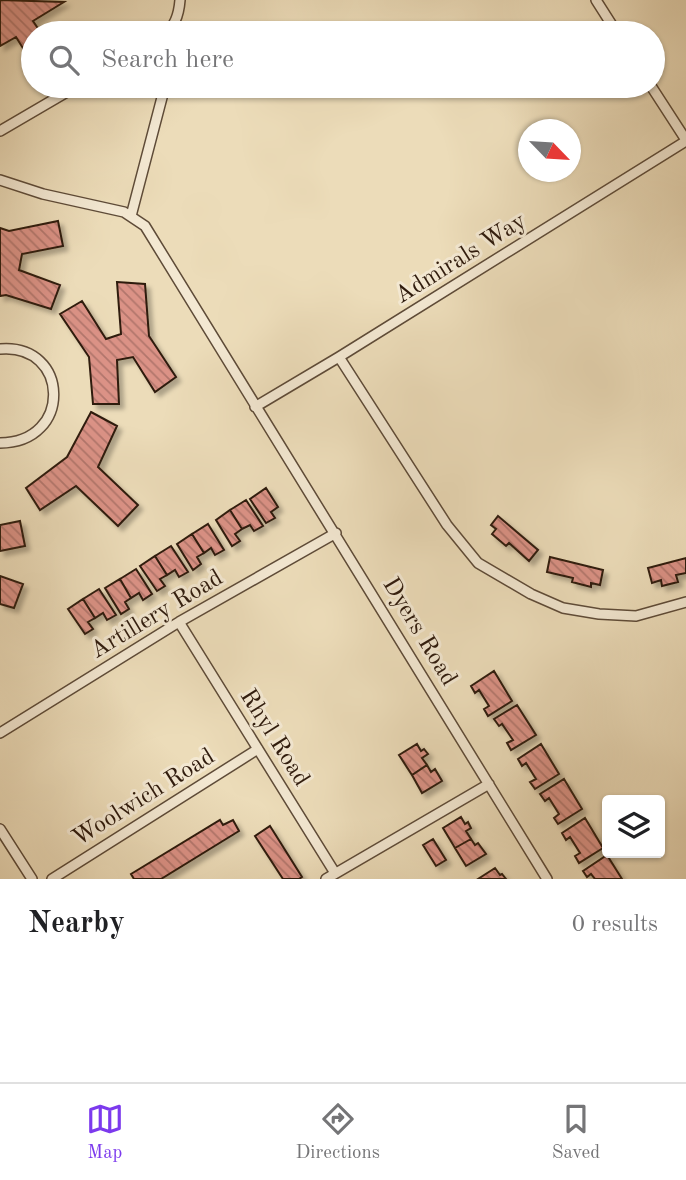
<!DOCTYPE html>
<style>
body{margin:0;font-family:"Old Standard TT",serif;background:#f2f2f2;color:#202124}
.controls{position:absolute;right:21px;bottom:21px;display:grid;overflow:hidden;border-radius:7px;box-shadow:0 2px 5px #0004}
.controls button{width:63px;height:63px;display:grid;place-items:center;padding:0;border:0;border-bottom:2px solid #e0e0e0;background:#fff;color:#202124;font:35px sans-serif}
.compass{position:absolute;left:518px;top:119px;width:63px;height:63px;border-radius:50%;background:#fff;box-shadow:0 2px 5px #0004;rotate:115deg}
.list{margin:0;padding:0;list-style:none}
h2{display:flex;justify-content:space-between;align-items:center;height:91px;margin:0;padding:0 28px;font-size:30px}
h2 small{font-size:23px;font-weight:400;color:#757577}
.icon{flex:none;width:38px;height:38px;fill:none;stroke:currentColor;stroke-width:2;stroke-linecap:round;stroke-linejoin:round}
.map{position:relative;flex:none;width:686px;height:879px;overflow:hidden}
.search{position:absolute;background:#fff;box-shadow:0 2px 5px #0004;left:21px;right:21px;top:21px;height:77px;display:flex;align-items:center;gap:18px;box-sizing:border-box;padding:0 24px;border-radius:38px;color:#757577;font-size:26px}
.sheet{height:203px;background:#fff}
nav{display:flex;justify-content:space-around;align-items:center;box-sizing:border-box;height:98px;border-top:2px solid #e0e0e0;background:#fff;font-size:19px;color:#757577}
nav a{display:grid;justify-items:center;gap:4px}
nav .on{color:#7c3aed}
.map>svg:first-child{display:block}
.building{fill:url(#building-back-hatch);stroke:#2f1b0d;stroke-width:2;filter:url(#shadow)}
.lines{fill:none;stroke-linecap:round;stroke-linejoin:round}
.lane-casing{stroke:#5e4b38;stroke-width:12}
.lane{stroke:#f3e8d2;stroke-width:9}
.labels{text-anchor:middle;dominant-baseline:central;stroke-width:6;stroke-linejoin:round;paint-order:stroke}
.street-label{font-size:24px;fill:#2f1b0d;stroke:#f3e8d2}
</style>
<div class="map">
<svg width="686" height="879" viewBox="0 0 686 879">
<defs>
<pattern id="building-back-hatch" width="6" height="6" patternUnits="userSpaceOnUse" patternTransform="scale(1.75)"><rect width="6" height="6" fill="#db9286"/><path d="M-1 5l2 2M0 0l6 6M5-1l2 2" fill="none" stroke="#b2766c"/></pattern>
<filter id="shadow"><feDropShadow dx="4.5" dy="4.5" stdDeviation="2" flood-color="#0004"/></filter>
</defs>
<rect width="100%" height="100%" fill="#ecdcb9"/>
<filter id="stains"><feTurbulence type="fractalNoise" baseFrequency=".00286" numOctaves="4"/><feColorMatrix values="0 0 0 0 .2 0 0 0 0 .09 0 0 0 0 .02 0 0 0 .5 -.17"/></filter>
<radialGradient id="worn" r=".72"><stop offset=".6" stop-color="#630" stop-opacity="0"/><stop offset="1" stop-color="#630" stop-opacity=".3"/></radialGradient>
<!-- building -->
<path class="building" d="M0,0l64,2 -31,19 8,12h-8v26l-2,2 -15,-24 -16,9z
M58,221l5,25 -41,8 -3,16 41,15 -9,24 -45,-14 -6,1v-68l9,3z
M117,282l28,2 4,52 27,41 -21,15 -22,-35 -16,3 2,44h-26l-4,-47 -29,-43 22,-13 24,38 15,-5z
M91,412l26,14 -19,41 40,38 -20,21 -42,-40 -36,24 -14,-22 41,-31z
M266,488l12,19 -7,5 4,6 -9,5 -16,-24z
M246,500l17,26 -9,5 -4,-6 -8,4 -12,-19z
M230,510l12,19 -7,5 5,7 -8,5 -16,-26z
M498,516l40,34 -9,11 -20,-18 -3,3 -14,-12 4,-5 -5,-4z
M20,521l5,25 -25,5v-26z
M208,524l16,26 -9,5 -4,-7 -7,5 -12,-19z
M192,534l12,19 -7,4 4,7 -8,6 -16,-26z
M171,546l17,26 -9,5 -4,-7 -8,5 -12,-19z
M155,556l12,19 -7,4 5,7 -8,5 -17,-25z
M550,557l53,13 -3,15 -9,-2v4l-19,-5 1,-4 -26,-6z
M686,558v15l-10,2 2,7 -16,4 -1,-6 -9,3 -4,-15z
M136,569l16,25 -9,6 -4,-7 -8,5 -11,-19z
M0,576l23,8 -9,24 -14,-4z
M120,579l11,19 -6,4 4,7 -8,5 -16,-26z
M99,589l17,26 -9,5 -4,-7 -8,5 -12,-19z
M83,599l12,19 -7,4 5,7 -8,5 -17,-25z
M494,671l18,30 -24,15 -4,-7 5,-3 -10,-16 -4,3 -4,-7z
M517,705l19,30 -25,15 -4,-7 6,-3 -11,-16 -3,2 -5,-7z
M417,744l4,7 3,-2 4,5 -6,4 5,7 -15,10 -13,-20z
M541,744l18,30 -24,15 -5,-7 6,-3 -10,-16 -4,3 -4,-7z
M427,765l4,7 4,-3 7,12 -20,12 -10,-18z
M564,779l18,30 -24,15 -4,-6 5,-4 -10,-16 -4,3 -5,-7z
M461,817l4,7 3,-2 3,6 -5,3 5,8 -16,9 -12,-20z
M585,818l18,30 -24,15 -4,-7 5,-3 -10,-16 -4,3 -4,-7z
M220,820l3,5 10,-5 6,11 -78,48h-27l-3,-5z
M270,826l32,51 -3,2h-16l-28,-43z
M433,839l13,21 -10,6 -13,-21z
M471,839l4,6 3,-2 8,11 -20,12 -11,-18z
M607,855l15,24h-27l-4,-5 -4,3 -4,-6z
M495,868l5,7 2,-1 4,5h-28z"/>
<g class="lines">
<!-- lane casing -->
<g class="lane-casing">
<path id="lane" d="M596,0l21,33
M165,33c11,-7 14,-20 15,-33
M651,86l35,54
M0,131l77,-45
M0,180l43,14 81,18 21,14 402,653
M131,216l34,-130
M0,349c70,-6 73,94 0,94
M339,357l108,168 31,38 53,31 32,14 36,6 37,2 50,-14
M255,407l84,-50 347,-216
M179,622l156,251
M0,733l179,-111 157,-89
M0,829l32,50
M52,879l206,-130
M326,879l163,-95"/>
</g>
<!-- lane -->
<use href="#lane" class="lane"/>
</g>
<g class="labels">
<!-- street labels -->
<g class="street-label">
<text transform="translate(461 259) rotate(-32)">Admirals Way</text>
<text transform="translate(157 615) rotate(-31)">Artillery Road</text>
<text transform="translate(419 632) rotate(59)">Dyers Road</text>
<text transform="translate(274 738) rotate(58)">Rhyl Road</text>
<text transform="translate(144 798) rotate(-32)">Woolwich Road</text>
</g>
</g>
<rect width="100%" height="100%" filter="url(#stains)"/>
<rect width="100%" height="100%" fill="url(#worn)"/>
</svg>
<div class="controls">
<button><svg class="icon" aria-label="layers" viewBox="0 0 24 24"><path d="M12 4l9 5-9 5-9-5zM3 14l9 5 9-5"/></svg></button>
</div>
<svg class="compass" viewBox="-18 -18 36 36"><path d="M0-13l5 13h-10z" fill="#e53935"/><path d="M0 13l5-13h-10z" fill="#757577"/></svg>
<div class="search"><svg class="icon" aria-label="search" viewBox="0 0 24 24"><circle cx="10" cy="10" r="6"/><path d="M15 15l6 6"/></svg>Search here</div>
</div>
<section class="sheet">
<h2>Nearby<small>0 results</small></h2>
<ul class="list">
</ul>
</section>
<nav>
<a class="on"><svg class="icon" aria-label="map" viewBox="0 0 24 24"><path d="M3 6l6-2 6 2 6-2v14l-6 2-6-2-6 2zM9 4v14M15 6v14"/></svg>Map</a>
<a><svg class="icon" aria-label="directions" viewBox="0 0 24 24"><path d="M12 3l9 9-9 9-9-9zM9 14v-3h6M13 9l2 2-2 2"/></svg>Directions</a>
<a><svg class="icon" aria-label="saved" viewBox="0 0 24 24"><path d="M7 4h10v16l-5-4-5 4z"/></svg>Saved</a>
</nav>
